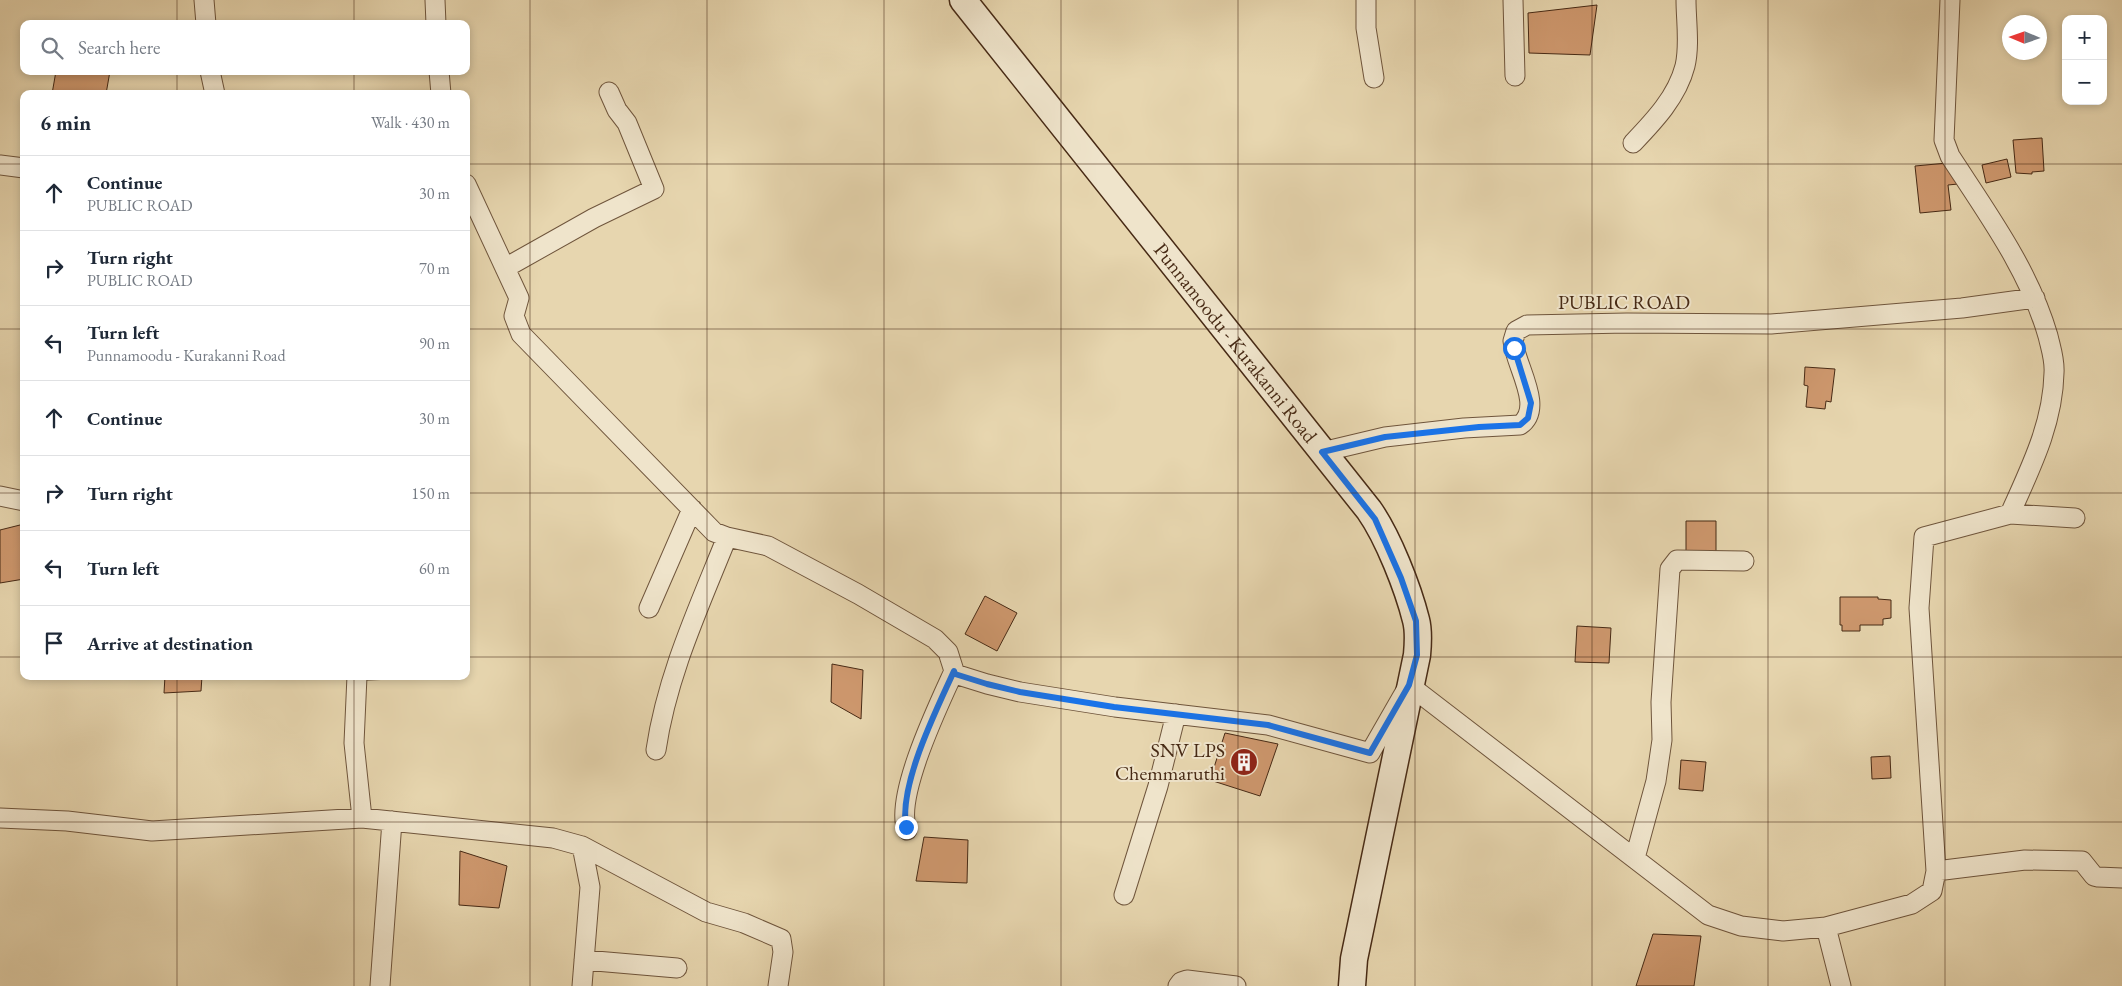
<!DOCTYPE html>
<meta charset="utf-8">
<style>
body{margin:0;font-family:"EB Garamond",serif;background:#f2f2f3;color:#1f2937}
.controls{position:absolute;right:15px;top:15px;display:grid;overflow:hidden;border-radius:10px;box-shadow:0 2px 8px #0003}
.controls button{width:45px;height:45px;display:grid;place-items:center;padding:0;border:0;border-bottom:1px solid #e0e1e3;background:#fff;color:#1f2937;font:25px sans-serif}
.compass{position:absolute;left:2002px;top:15px;width:45px;height:45px;border-radius:50%;background:#fff;box-shadow:0 2px 8px #0003;rotate:272deg}
.stop{position:absolute;width:15px;height:15px;margin:-11px;border:4px solid #1a73e8;border-radius:50%;background:#fff}
.stop.end{background:#1a73e8;border-color:#fff;box-shadow:0 1px 5px #0008}
.list{margin:0;padding:0;list-style:none}
h2{display:flex;justify-content:space-between;align-items:center;height:65px;margin:0;padding:0 20px;font-size:21px}
h2 small{font-size:16px;font-weight:400;color:#747a83}
.list li{display:grid;grid-template-columns:32px 1fr auto;gap:15px;align-items:center;box-sizing:border-box;height:75px;padding:0 20px;border-top:1px solid #e0e1e3}
.list b{display:block;font-size:19px;white-space:nowrap}
.list p{margin:0;font-size:16px;white-space:nowrap;color:#747a83}
.list em{font-size:16px;font-style:normal;color:#747a83}
.icon{flex:none;width:28px;height:28px;fill:none;stroke:currentColor;stroke-width:2;stroke-linecap:round;stroke-linejoin:round}
.map{position:relative;flex:none;width:2122px;height:986px;overflow:hidden}
.search{position:absolute;background:#fff;box-shadow:0 2px 8px #0003;left:20px;top:20px;width:450px;height:55px;display:flex;align-items:center;gap:12px;box-sizing:border-box;padding:0 18px;border-radius:10px;color:#747a83;font-size:19px}
.panel{position:absolute;background:#fff;box-shadow:0 2px 8px #0003;left:20px;top:90px;width:450px;height:590px;border-radius:10px}
.map>svg:first-child{display:block}
.building{fill:#ce986e;stroke:#472a15}
.lines{fill:none;stroke-linecap:round;stroke-linejoin:round}
.street-casing{stroke:#6f553c;stroke-width:21}
.secondary-casing{stroke:#472a15;stroke-width:29}
.street{stroke:#efe4cb;stroke-width:19}
.secondary{stroke:#efe4cb;stroke-width:26}
.route{stroke:#1a73e8;stroke-width:6}
.grid{fill:none;stroke:#472a15;stroke-width:1;stroke-opacity:0.55}
.labels{text-anchor:middle;dominant-baseline:central;stroke-width:4;stroke-linejoin:round;paint-order:stroke}
.street-label{font-size:20px;fill:#472a15;stroke:#efe4cb}
.poi-label{font-size:20px;fill:#472a15;stroke:#efe4cb;text-anchor:end}
</style>
<div class="map">
<svg width="2122" height="986" viewBox="0 0 2122 986">
<rect width="100%" height="100%" fill="#e7d6af"/>
<filter id="stains"><feTurbulence type="fractalNoise" baseFrequency=".004" numOctaves="4"/><feColorMatrix values="0 0 0 0 .2 0 0 0 0 .09 0 0 0 0 .02 0 0 0 .5 -.17"/></filter>
<radialGradient id="worn" r=".72"><stop offset=".6" stop-color="#630" stop-opacity="0"/><stop offset="1" stop-color="#630" stop-opacity=".3"/></radialGradient>
<!-- building -->
<path class="building" d="M1597,5l-7,50 -61,-2 -1,-40z
M56,71h54l-4,23h-54z
M2042,138l2,33 -12,1v2l-16,-1 -3,-33z
M2007,159l4,18 -25,6 -4,-18z
M1947,163l1,8 9,-1 1,14 -10,1 3,25 -31,3 -5,-47z
M1805,367l30,2 -4,33 -5,-1 -1,8 -19,-2 2,-21 -4,-1z
M1686,521h30v33h-30z
M24,524v55l-24,4v-53z
M985,596l32,17 -20,38 -32,-17z
M1840,597h38v2l13,1v18l-8,1v6h-23v6h-18v-6h-2z
M1577,626l34,2 -2,35 -34,-1z
M832,664l31,6 -2,49 -30,-17z
M165,676h37l-1,15 -37,2z
M366,676h60v2l-60,2z
M1225,733l53,11 -18,52 -50,-16z
M1890,756l1,22 -19,1 -1,-22z
M1681,760l25,2 -3,29 -24,-2z
M924,837l44,3 -1,43 -51,-2z
M460,851l47,15 -8,42 -40,-3z
M1653,934l48,2 -7,50h-58z"/>
<g class="lines">
<!-- street casing -->
<g class="street-casing">
<path id="street" d="M204,0l2,24
M435,0l1,24
M1366,0v28l8,50
M1513,0l2,76
M210,71l5,23
M439,71l2,23
M1633,143c21,-22 44,-46 52,-77 5,-21 1,-45 1,-66
M0,165l24,3
M466,184l53,114 -5,18 7,18 193,198 13,5 41,9 90,48 77,45 13,13 7,22 32,10 33,8 95,15 153,18 102,28 39,-68 299,230 33,11 42,5 43,-4 15,59
M505,268l89,-50 60,-29 -27,-66 -10,-13 -8,-18
M1322,452l63,-15 79,-9 56,-3c25,-17 -5,-60 -7,-84l3,-10 11,-6 100,-2 144,1 191,-16 73,-10
M0,496l24,5
M2010,514l65,4
M649,608l43,-99
M357,676l-3,67 8,75
M656,750c11,-75 43,-143 71,-213
M0,818l67,3 85,10 210,-13 191,20 29,8 8,41 -8,99
M907,830c-13,-33 32,-126 47,-159
M582,846l124,66 38,11 37,16 2,13 -5,34
M1635,858l21,-77 6,-41 -1,-38 9,-133 7,-9 67,1
M1936,871l89,-11 57,1 12,15 4,1 24,1
M1124,895l34,-109 18,-72
M1826,927l86,-23 20,-13 4,-20 -17,-263 5,-71 86,-23c20,-45 43,-90 44,-141 1,-13 -3,-24 -6,-37 -19,-66 -61,-123 -98,-180l-6,-16 6,-140
M584,960l93,8
M380,986l12,-165
M1178,986l3,-4 6,-2 49,6"/>
</g>
<!-- secondary casing -->
<g class="secondary-casing">
<g id="secondary">
<path id="s1" d="M963,0l406,510c19,27 39,78 47,110 3,11 2,24 1,35l-63,304 -2,27"/>
</g>
</g>
<!-- street -->
<use href="#street" class="street"/>
<!-- secondary -->
<use href="#secondary" class="secondary"/>
</g>
<g class="lines">
<!-- route -->
<path class="route" d="M906,827c-7,-43 30,-116 48,-156l1,3 32,10 33,8 94,15 154,18 102,28 39,-68 8,-30 -1,-34 -15,-43 -26,-59 -53,-67 63,-15 94,-10 41,-2 8,-7 3,-15 -17,-55"/>
</g>
<!-- grid -->
<path class="grid" d="M177,0v24M354,0v24M530,0v986M707,0v986M884,0v986M1061,0v986M1238,0v986M1415,0v986M1592,0v986M1768,0v986M1945,0v986M177,71v23M354,71v23M0,164h24M466,164h1656M0,329h24M466,329h1656M0,493h24M466,493h1656M0,657h24M466,657h1656M177,676v310M354,676v310M0,822h2122"/>
<!-- icons -->
<defs>
<g id="building-disc" transform="scale(1.4375)"><circle r="9.5" fill="#8f2418" stroke="#efe4cb"/><path d="M-4-6H4V6H1V3H-1V6H-4ZM-2.5-4.3h1.7v1.8h-1.7ZM.8-4.3h1.7v1.8H.8ZM-2.5-1h1.7V.8h-1.7ZM.8-1h1.7V.8H.8Z" fill="#fff"/></g>
</defs>
<g fill-rule="evenodd">
<use href="#building-disc" x="1244" y="762"/>
</g>
<g class="labels">
<!-- street labels -->
<g class="street-label">
<text x="1624" y="302">PUBLIC ROAD</text>
<text stroke="none"><textPath href="#s1" startOffset="438">Punnamoodu - Kurakanni Road</textPath></text>
</g>
<!-- poi labels -->
<g class="poi-label">
<text x="1225" y="750">SNV LPS<tspan x="1225" dy="23">Chemmaruthi</tspan></text>
</g>
</g>
<rect width="100%" height="100%" filter="url(#stains)"/>
<rect width="100%" height="100%" fill="url(#worn)"/>
</svg>
<div class="controls">
<button>+</button>
<button>−</button>
</div>
<svg class="compass" viewBox="-18 -18 36 36"><path d="M0-13l5 13h-10z" fill="#e53935"/><path d="M0 13l5-13h-10z" fill="#747a83"/></svg>
<div class="stop" style="left:1514px;top:348px"></div>
<div class="stop end" style="left:906px;top:827px"></div>
<div class="search"><svg class="icon" aria-label="search" viewBox="0 0 24 24"><circle cx="10" cy="10" r="6"/><path d="M15 15l6 6"/></svg>Search here</div>
<section class="panel">
<h2>6 min<small>Walk · 430 m</small></h2>
<ul class="list">
<li><svg class="icon" aria-label="ahead" viewBox="0 0 24 24"><path d="M12 20V5M6 11l6-6 6 6"/></svg><div><b>Continue</b><p>PUBLIC ROAD</p></div><em>30 m</em></li>
<li><svg class="icon" aria-label="right" viewBox="0 0 24 24"><path d="M7 20v-9h11M14 6l5 5-5 5"/></svg><div><b>Turn right</b><p>PUBLIC ROAD</p></div><em>70 m</em></li>
<li><svg class="icon" aria-label="left" viewBox="0 0 24 24"><path d="M17 20v-9H6M10 6l-5 5 5 5"/></svg><div><b>Turn left</b><p>Punnamoodu - Kurakanni Road</p></div><em>90 m</em></li>
<li><svg class="icon" aria-label="ahead" viewBox="0 0 24 24"><path d="M12 20V5M6 11l6-6 6 6"/></svg><div><b>Continue</b></div><em>30 m</em></li>
<li><svg class="icon" aria-label="right" viewBox="0 0 24 24"><path d="M7 20v-9h11M14 6l5 5-5 5"/></svg><div><b>Turn right</b></div><em>150 m</em></li>
<li><svg class="icon" aria-label="left" viewBox="0 0 24 24"><path d="M17 20v-9H6M10 6l-5 5 5 5"/></svg><div><b>Turn left</b></div><em>60 m</em></li>
<li><svg class="icon" aria-label="arrive" viewBox="0 0 24 24"><path d="M6 21V4h12l-3 4 3 4H6"/></svg><div><b>Arrive at destination</b></div></li>
</ul>
</section>
</div>
